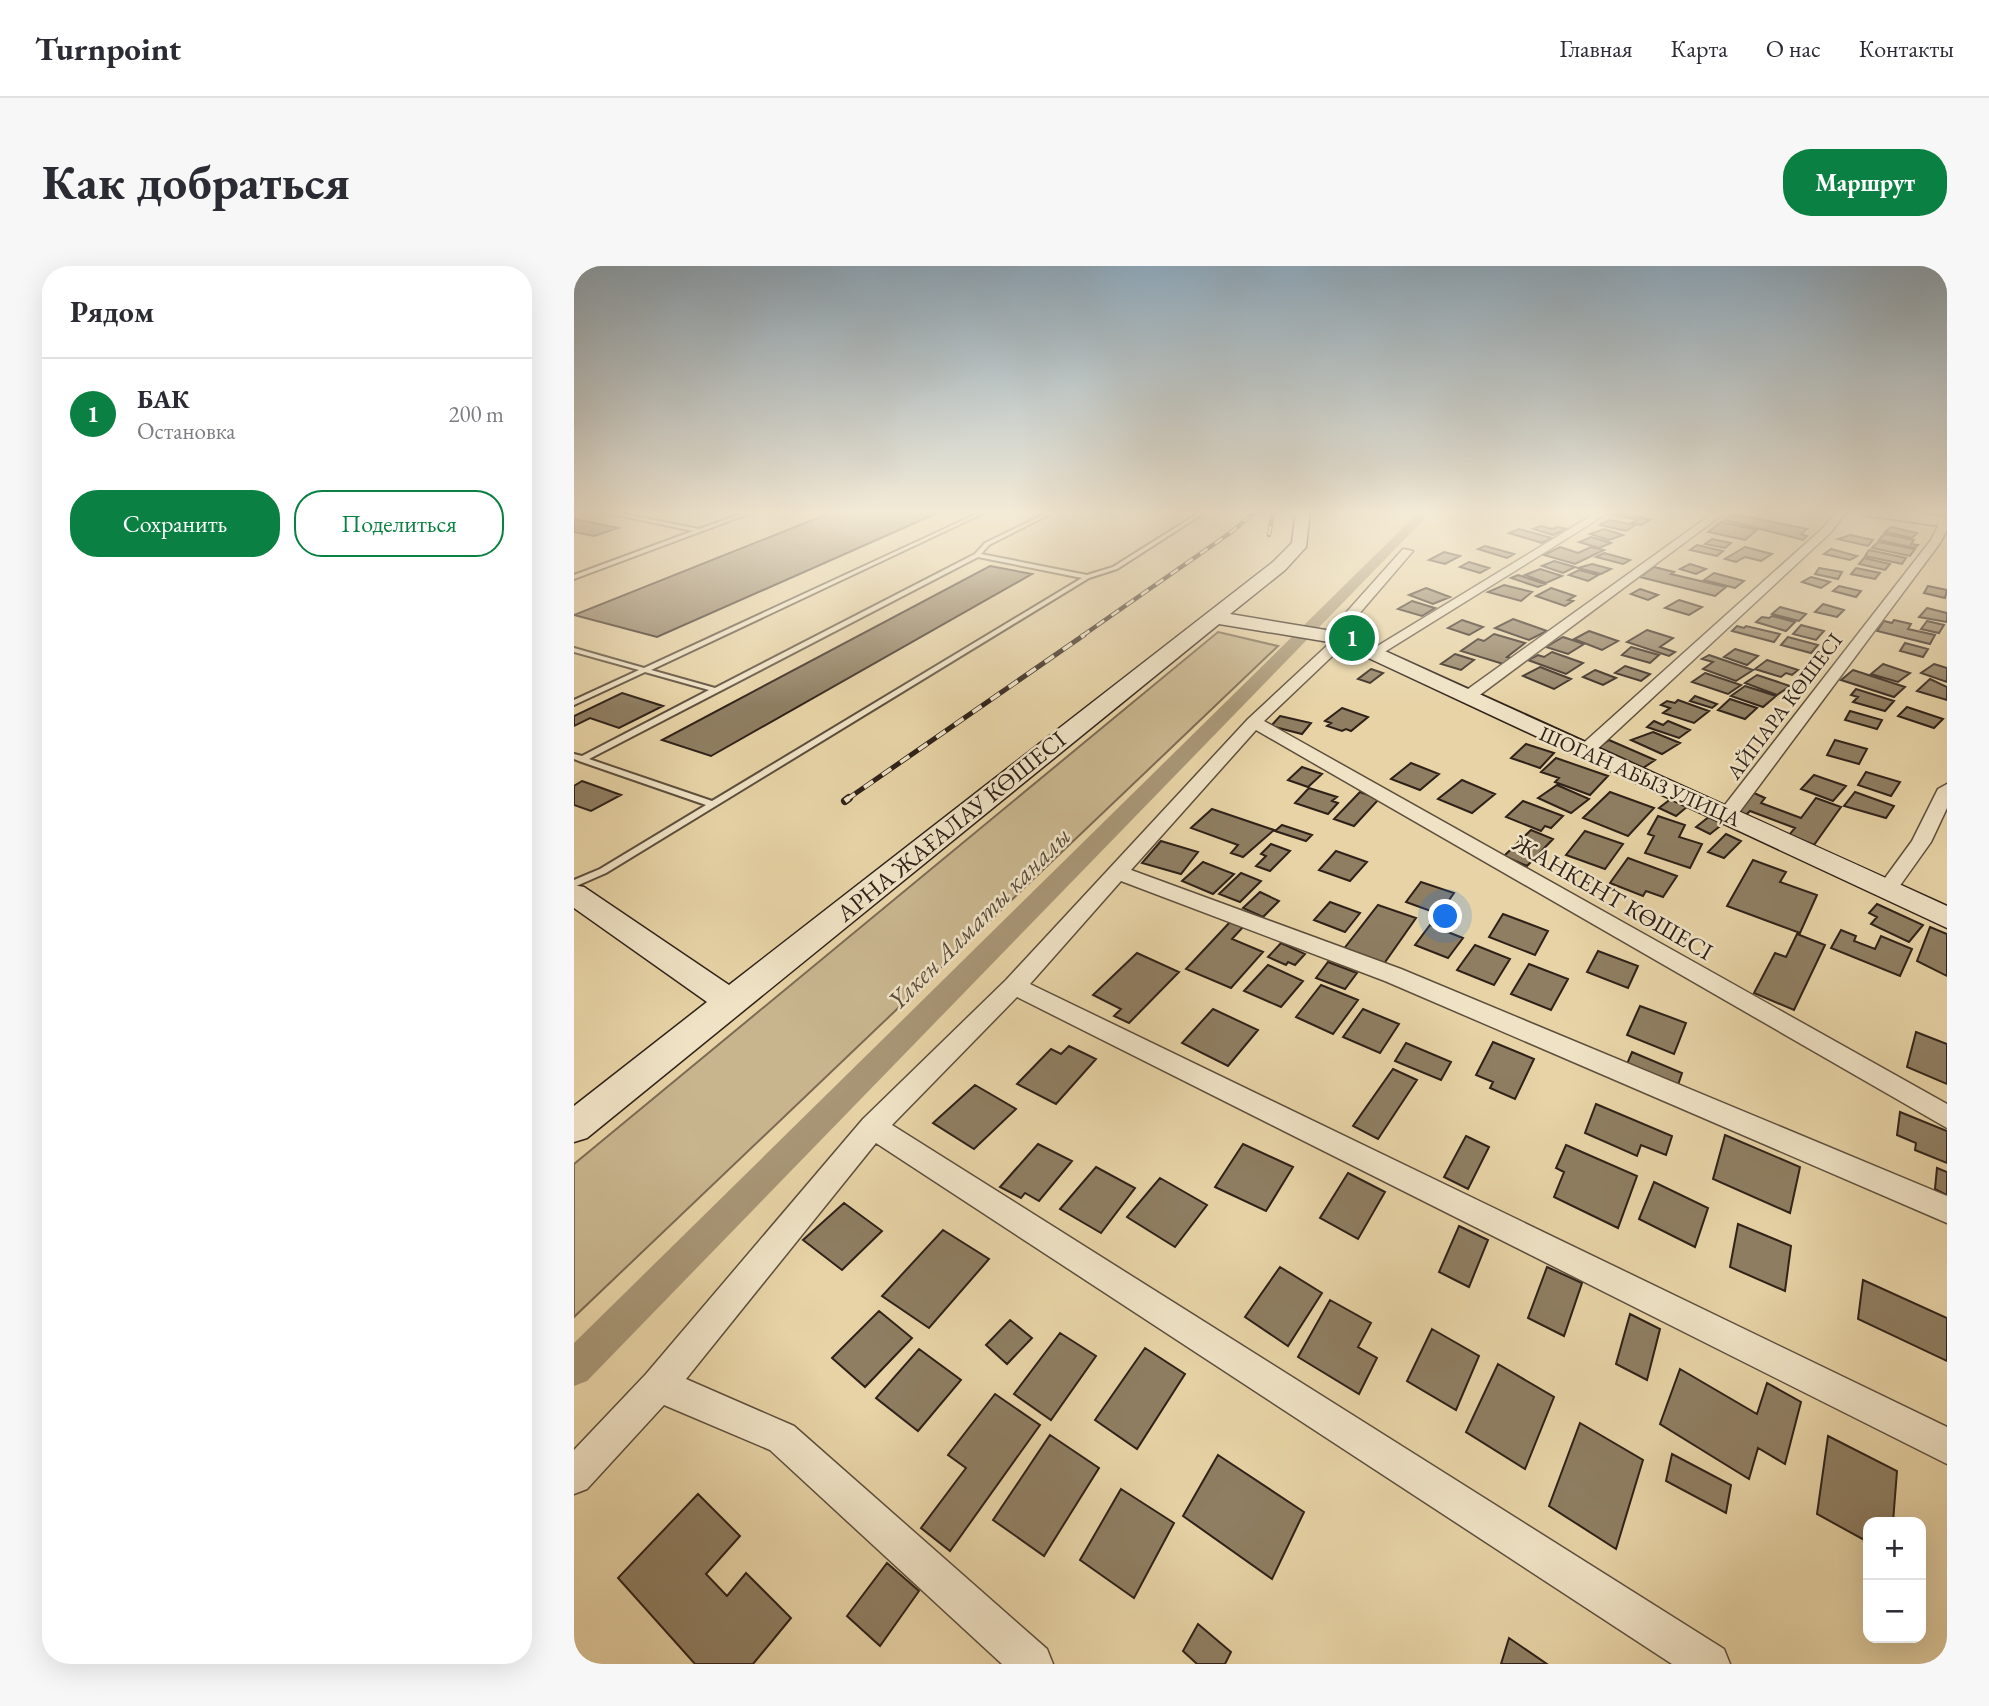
<!DOCTYPE html>
<html lang="ru">
<meta charset="utf-8">
<style>
body{margin:0;font-family:"EB Garamond",serif;background:#f7f7f7;color:#2b2b33}
.controls{position:absolute;right:21px;bottom:21px;display:grid;overflow:hidden;border-radius:14px;box-shadow:0 7px 28px #0002}
.controls button{width:63px;height:63px;display:grid;place-items:center;padding:0;border:0;border-bottom:2px solid #e1e1e2;background:#fff;color:#2b2b33;font:35px sans-serif}
.you{position:absolute;left:872px;top:651px;width:24px;height:24px;margin:-18px;border:5px solid #fff;border-radius:50%;background:#1a73e8;box-shadow:0 0 0 10px #1a73e833}
.badge{display:grid;place-items:center;width:46px;height:46px;border-radius:50%;background:#0b8043;color:#fff;font-size:23px;font-weight:700}
.pin{position:absolute;translate:-50% -50%;border:4px solid #fff;box-shadow:0 2px 7px #0006}
.list{margin:0;padding:0;list-style:none}
h2{display:flex;justify-content:space-between;align-items:center;height:91px;margin:0;padding:0 28px;font-size:30px}
h2 small{font-size:23px;font-weight:400;color:#7c7c81}
.list li{display:grid;grid-template-columns:46px 1fr auto;gap:21px;align-items:center;box-sizing:border-box;height:112px;padding:0 28px;border-top:2px solid #e1e1e2}
.list b{display:block;font-size:26px;white-space:nowrap}
.list p{margin:0;font-size:23px;white-space:nowrap;color:#7c7c81}
.list em{font-size:23px;font-style:normal;color:#7c7c81}
.actions{display:flex;gap:14px;padding:21px 28px}
.actions a{flex:1;padding:16px 0;border:2px solid #0b8043;border-radius:28px;text-align:center;font-size:24px;color:#0b8043}
.actions .main{background:#0b8043;color:#fff}
.map{position:relative;flex:none;width:1373px;height:1398px;overflow:hidden;border-radius:28px}
header{display:flex;align-items:center;gap:42px;box-sizing:border-box;height:98px;padding:0 35px;background:#fff;border-bottom:2px solid #e1e1e2}
header strong{font-size:33px}
nav{display:flex;gap:38px;margin-inline-start:auto;font-size:24px}
.intro{display:flex;align-items:center;justify-content:space-between;box-sizing:border-box;height:168px;padding:0 42px}
h1{margin:0;font-size:49px}
.button{padding:18px 32px;border-radius:28px;background:#0b8043;color:#fff;font-size:24px;font-weight:700}
main{display:flex;gap:42px;padding:0 42px}
aside{flex:1;background:#fff;border-radius:28px;box-shadow:0 7px 28px #0002}
.map>svg:first-child{display:block}
.green{fill:#c8b58e;stroke:#7c6b54;stroke-width:2}
.lines{fill:none;stroke-linecap:round;stroke-linejoin:round}
.canal{fill:#a89676;fill-rule:evenodd}
.building{fill:#8f7e62;stroke:#2f2119;stroke-width:2}
.lane-casing{stroke:#5d4e3c;stroke-width:4}
.street-casing{stroke:#5d4e3c;stroke-width:3}
.secondary-casing{stroke:#2f2119;stroke-width:3}
.lane{fill:#efe2c5;fill-rule:evenodd}
.street{fill:#efe2c5;fill-rule:evenodd}
.secondary{fill:#efe2c5;fill-rule:evenodd}
.rail-far2-casing{stroke:#2f2119;stroke-width:4.5}
.rail-far1-casing{stroke:#2f2119;stroke-width:5}
.rail-casing{stroke:#2f2119;stroke-width:8}
.rail-far2{stroke:#efe2c5;stroke-width:2.5;stroke-dasharray:9;stroke-linecap:butt}
.rail-far1{stroke:#efe2c5;stroke-width:3.5;stroke-dasharray:11;stroke-linecap:butt}
.rail{stroke:#efe2c5;stroke-width:5;stroke-dasharray:15;stroke-linecap:butt}
.labels{text-anchor:middle;dominant-baseline:central;stroke-width:5;stroke-linejoin:round;paint-order:stroke}
.far-street-label{font-size:21px;fill:#2f2119;stroke:#efe2c5}
.street-label{font-size:24px;fill:#2f2119;stroke:#efe2c5}
.water-label{font-size:26px;font-style:italic;fill:#594a3a;stroke:#efe2c5}
</style>
<header>
<strong>Turnpoint</strong>
<nav><a>Главная</a><a>Карта</a><a>О нас</a><a>Контакты</a></nav>
</header>
<div class="intro"><h1>Как добраться</h1><a class="button">Маршрут</a></div>
<main>
<aside>
<h2>Рядом<small></small></h2>
<ul class="list">
<li><span class="badge">1</span><div><b>БАК</b><p>Остановка</p></div><em>200 m</em></li>
</ul>
<div class="actions"><a class="main">Сохранить</a><a>Поделиться</a></div>
</aside>
<div class="map">
<svg width="1373" height="1398" viewBox="0 0 1373 1398">
<rect width="100%" height="100%" fill="#e7d3a6"/>
<filter id="stains"><feTurbulence type="fractalNoise" baseFrequency=".00286" numOctaves="4"/><feColorMatrix values="0 0 0 0 .2 0 0 0 0 .09 0 0 0 0 .02 0 0 0 .5 -.17"/></filter>
<radialGradient id="worn" r=".72"><stop offset=".6" stop-color="#630" stop-opacity="0"/><stop offset="1" stop-color="#630" stop-opacity=".3"/></radialGradient>
<!-- green -->
<path class="green" d="M644,366l60,14 -704,671v-153z"/>
<g class="lines">
<!-- canal -->
<path class="canal" d="M846,245h12l-845,870 -13,5v-43z"/>
</g>
<!-- building -->
<path class="building" d="M261,245h107l-285,126 -83,-22z
M1038,245l38,9 -9,5 -10,-2 6,-3 -29,-7z
M1159,248l74,15 -6,5 6,2 -4,4 -78,-20z
M0,253l44,9 -24,8 -20,-4z
M1036,254l25,5 -9,6 -26,-6z
M1147,256l36,8 -12,10 -37,-8z
M967,260l11,3 6,-2 9,2 -14,6 -20,-6z
M1317,261l26,6 -5,5 -27,-6z
M945,263l33,9 -10,5 -33,-10z
M1030,263l19,6 -14,5 -19,-6z
M1310,268l30,6 -3,4 7,1 -3,3 -36,-8z
M1276,269l23,5 -5,6 -30,-7z
M1017,271l20,6 -12,5 -20,-6z
M1138,273l19,4 -6,5 -20,-4z
M1304,276l37,7 -5,7 -38,-8z
M1123,279l26,6 -6,5 -27,-6z
M911,280l29,8 -7,4 -29,-9z
M986,281l18,6 13,-6 13,3 -29,14 -31,-9z
M1171,281l27,7 -11,7 -16,-4 -9,5 -11,-3z
M1257,283l26,7 -7,4 -26,-6z
M1295,284l37,8 -4,6 -37,-8z
M870,286l16,4 -15,8 -16,-4z
M1030,287l26,7 -7,4 -27,-7z
M1290,292l26,6 -5,6 -26,-6z
M980,295l21,6 -12,6 -21,-7z
M895,296l20,6 -9,5 -20,-6z
M1018,298l19,5 -10,5 -23,-6z
M1116,298l16,5 -10,5 -16,-5z
M416,300l42,8 -321,182 -49,-16z
M1080,301l20,5 -3,2 55,13 -11,9 -75,-19z
M1245,302l23,4 -4,7 -23,-5z
M1282,302l24,5 -5,6 -24,-5z
M966,303l22,7 -16,7 -21,-8z
M1005,304l19,5 -10,6 -19,-6z
M1140,307l30,8 -9,7 -31,-8z
M944,309l27,9 -7,3 -27,-9z
M1237,311l19,5 -9,6 -19,-6z
M930,319l28,7 -11,9 -33,-9z
M1265,320l22,5 -5,6 -23,-6z
M1354,320l19,4 -2,8 -21,-5z
M852,322l24,9 -17,7 -24,-9z
M977,322l24,8 -7,4 5,1 -8,5 -29,-10z
M1066,323l18,6 -10,5 -17,-6z
M1105,334l23,7 -13,8 -24,-7z
M838,335l23,7 -13,8 -24,-7z
M1249,338l21,6 -7,7 -22,-5z
M1206,341l26,7 -7,7 -27,-7z
M1353,342l20,5v9l-28,-5z
M1198,350l23,6 -9,9 -30,-9 6,-5 7,1z
M939,353l34,12 -18,9 -34,-12z
M888,354l21,7 -14,8 -21,-7z
M1320,354l17,4 -3,5 27,6 -5,9 -53,-13 7,-10 8,2z
M1353,355l17,4 -5,8 -18,-4z
M1227,359l23,6 -8,9 -23,-6z
M1163,360l7,2 2,-2 34,8 -6,8 -42,-11z
M1073,364l26,8 -13,9 15,5 -6,4 -42,-14z
M1015,365l29,10 -16,9 -28,-11z
M920,368l31,9 -18,14 4,1 -8,6 -42,-13 17,-12 6,2z
M989,371l21,7 -16,10 -22,-7z
M1214,371l30,8 -7,8 -30,-8z
M1331,377l23,6 -5,8 -23,-6z
M1057,381l28,8 -9,8 -28,-8z
M1161,383l23,7 -11,9 -23,-8z
M978,386l31,11 -17,11 -38,-14 10,-5 6,2z
M881,388l19,6 -13,10 -20,-6z
M1135,389l44,15 -17,11 -33,-12 10,-7 -11,-3z
M1193,394l31,10 -6,5 -6,-2 -5,4 -26,-8z
M1309,398l27,9 -12,9 -27,-8z
M1360,398l13,4v14l-26,-9z
M1051,400l25,8 -9,7 -26,-8z
M966,401l31,12 -17,10 -31,-13z
M797,403l12,4 -13,10 -12,-4z
M1021,404l21,8 -13,7 -20,-8z
M1279,404l52,17 -11,10 -53,-17z
M1131,407l36,12 -13,9 -36,-12z
M1183,409l33,11 -13,9 -32,-12z
M1356,413l17,8v13l-30,-9z
M1171,420l31,10 -13,11 -32,-11z
M1282,423l38,12 -9,10 -32,-9 5,-5 -7,-2z
M48,427l41,13 -44,22 -29,-10 -16,8v-10z
M1121,430l22,8 -5,4 -22,-7z
M1156,433l27,9 -12,11 -27,-9z
M1104,434l31,11 -15,12 -31,-10 7,-5 -9,-3 6,-4 8,2z
M1333,441l36,12 -9,9 -36,-12z
M768,442l26,9 -17,14 -5,-2 -4,2 -15,-5 4,-3 -6,-2z
M1276,445l32,9 -5,9 -32,-9z
M706,450l31,7 -9,11 -31,-8z
M1080,455l9,4 5,-4 22,9 -11,8 -32,-11z
M1079,466l27,11 -18,11 -31,-14z
M1035,474l46,20 -12,8 -46,-20z
M1261,474l32,9 -8,15 -32,-9z
M952,478l28,9 -14,15 -29,-10z
M982,492l52,18 -18,19 -35,-13 4,-4 -18,-6z
M837,497l28,11 -19,16 -29,-11z
M728,501l20,7 -14,13 -20,-7z
M1292,506l34,10 -9,14 -33,-11z
M1240,509l32,11 -13,15 -32,-12z
M888,514l33,14 -23,19 -34,-14z
M8,515l39,14 -30,16 -17,-6v-19z
M983,519l32,14 -18,14 -33,-15z
M735,522l28,9 -5,4 6,2 -10,11 -33,-11z
M786,526l19,7 -25,27 -20,-7z
M1036,526l44,16 -26,28 -45,-18z
M1281,526l39,14 -8,12 -42,-12z
M1180,527l11,5 -4,5 40,15 15,-20 25,9 -27,38 -25,-10 6,-7 -45,-17 -5,5 -8,-3z
M1098,532l16,8 -12,10 -17,-8z
M949,535l40,15 -12,12 -6,-2 -4,5 -35,-14z
M638,543l62,21 -31,27 -12,-4 7,-8 -47,-17z
M1084,550l27,9 -6,12 23,7 -12,24 -45,-15 9,-17 -6,-2z
M1136,550l14,7 -14,11 -14,-7z
M708,559l30,10 -6,6 -31,-10z
M957,564l22,9 -26,27 -23,-10z
M1011,565l38,13 -18,25 -39,-14z
M1152,568l15,7 -17,17 -16,-6z
M587,575l37,11 -17,22 -39,-11z
M697,578l19,7 -20,20 -14,-5 10,-10 -5,-2z
M762,585l31,11 -17,19 -31,-11z
M1054,592l49,18 -14,21 -17,-6 -3,5 -33,-13z
M1179,594l33,12 -6,10 37,13 -17,38 -73,-27z
M629,596l31,12 -21,20 -31,-13z
M667,607l20,8 -21,21 -21,-8z
M847,616l33,11 -15,21 -33,-12z
M686,626l19,9 -16,16 -20,-9z
M756,636l30,11 -15,19 -31,-12z
M1303,638l46,21 -14,17 -38,-18 6,-7 -8,-4z
M804,639l38,13 -33,47 -40,-15z
M929,648l45,17 -13,24 -46,-18z
M657,655l13,5 -12,13 31,13 -32,36 -45,-19z
M856,659l33,13 -15,20 -33,-13z
M1356,661l17,7v42l-30,-15z
M1267,664l15,6 -2,5 21,8 6,-13 31,13 -12,27 -69,-28z
M1223,668l28,11 -31,65 -40,-17 21,-40 11,4z
M707,677l24,11 -10,11 -7,-3 -2,3 -18,-8z
M901,679l35,14 -16,26 -37,-15z
M1024,685l40,15 -10,22 -41,-16z
M563,687l42,19 -50,51 -15,-7 7,-7 -28,-14z
M754,696l29,11 -12,16 -29,-11z
M955,698l39,15 -17,31 -40,-16z
M694,699l35,16 -22,26 -37,-16z
M747,719l37,15 -25,34 -37,-17z
M1066,740l46,17 -12,31 -47,-19z
M639,743l45,21 -30,36 -46,-23z
M789,743l36,15 -19,29 -37,-16z
M1342,766l31,12v40l-40,-17z
M919,776l41,17 -19,40 -25,-11 3,-6 -17,-7z
M832,777l45,19 -10,18 -46,-19z
M495,780l27,13 -40,45 -39,-20 34,-35 10,5z
M1058,786l50,21 -4,12 -51,-21z
M819,803l24,11 -39,59 -25,-13z
M401,819l41,24 -42,40 -41,-26z
M1022,838l76,32 -6,19 -25,-10 -4,11 -52,-23z
M1326,846l47,19v32l-32,-13 1,-7 -19,-8z
M1151,869l75,32 -10,46 -77,-34z
M892,870l23,11 -21,42 -24,-12z
M464,878l34,17 -33,40 -14,-8 -4,5 -21,-11z
M669,878l50,23 -27,44 -51,-24z
M992,879l71,31 -19,52 -64,-31 10,-25 -8,-4z
M522,901l39,21 -34,45 -41,-24z
M1363,902l10,4v23l-12,-6z
M774,907l37,19 -27,47 -38,-21z
M586,912l47,27 -32,42 -48,-30z
M1080,916l54,26 -13,39 -56,-28z
M270,937l38,28 -40,39 -39,-30z
M1164,958l53,22 -6,45 -55,-24z
M885,960l29,14 -19,47 -30,-15z
M369,964l46,29 -60,69 -47,-32z
M706,1001l42,26 -34,53 -43,-29z
M973,1001l35,16 -18,53 -36,-18z
M1289,1014l84,38v43l-89,-42z
M756,1034l41,23 -13,24 19,11 -18,36 -61,-37z
M305,1045l33,27 -47,49 -33,-29z
M1056,1048l30,15 -13,51 -31,-16z
M436,1054l22,18 -25,26 -21,-19z
M858,1063l47,27 -23,54 -49,-29z
M486,1067l36,23 -45,64 -37,-26z
M571,1082l40,26 -48,75 -42,-29z
M345,1083l42,31 -43,51 -42,-33z
M924,1098l56,33 -29,72 -59,-37z
M1106,1103l77,45 10,-31 34,19 -16,62 -27,-16 -9,31 -89,-55z
M421,1128l45,31 -90,126 -29,-23 45,-60 -18,-13z
M1006,1157l63,37 -27,89 -67,-43z
M476,1169l49,33 -55,88 -51,-36z
M1254,1170l69,35 -4,51h-25v20l-51,-28z
M1098,1188l59,31 -5,28 -60,-32z
M644,1189l86,57 -32,67 -89,-63z
M547,1223l53,34 -40,75 -54,-38z
M124,1228l42,42 -34,38 21,22 19,-23 45,45 -38,46h-58l-77,-86z
M313,1297l32,28 -39,55 -33,-30z
M624,1358l33,28 -6,12h-28l-14,-13z
M935,1372l38,26h-46z"/>
<g class="lines">
<!-- lane casing -->
<g class="lane-casing">
<path id="lane" d="M25,245h8l92,18 51,-18h6l-182,68v-4l119,-44z
M409,245h5l-337,159 64,18 260,-134 10,-11 66,-32h5l-67,34 -8,9 106,21 26,-8 89,-56h5l-90,58 -28,9 -483,295 -32,14v-7l26,-11 106,-64 -127,-44 -5,-2v-5l8,2 127,-66 -64,-18 -71,33v-5l65,-30 -65,-18v-4l70,20zM404,291l104,21 -370,223 -123,-42z"/>
</g>
<!-- street casing -->
<g class="street-casing">
<path id="street" d="M1025,245h12l-233,145h-10l-2,-3z
M1142,245h11l-254,189h-12l-2,-3 2,-3z
M1263,245h10l-16,21 -240,223h-12l-3,-4 3,-4 244,-219z
M1373,253v11l-7,13 -205,275h-14l-2,-4 2,-4 210,-270 10,-20z
M829,283l10,2 -73,85 6,1v6l-82,78 683,383v24l-691,-398 -125,140 270,99 546,227v27l-562,-242 -264,-100 -91,103 917,443v37l-930,-467 -125,128 832,524 6,15h-58l-796,-521 -190,236 108,47 253,223 6,15h-51l-232,-214 -106,-45 -77,84 -13,5v-44l72,-76 217,-255 143,-139 242,-261 84,-78 -7,-4 2,-3z
M1373,518v24l-16,34 -37,52h-14l-3,-5 35,-48 26,-52z"/>
</g>
<!-- secondary casing -->
<g class="secondary-casing">
<path id="secondary" d="M722,245h14l-4,36 -21,23 -55,44 102,17 29,9c195,90 391,176 586,266v22l-600,-280 -18,-6 -110,-18 -632,514 -13,4v-36l133,-104 -133,-94v-23l10,2 145,98 544,-423 19,-19z
M1283,245h38l52,6v10l-83,-12z"/>
</g>
<!-- lane -->
<use href="#lane" class="lane"/>
<!-- street -->
<use href="#street" class="street"/>
<!-- secondary -->
<use href="#secondary" class="secondary"/>
<!-- rail-far2 casing -->
<g class="rail-far2-casing">
<path id="rail-far2" d="M1351,245l22,1
M695,269l4,-24
M508,370l148,-103 27,-22"/>
</g>
<!-- rail-far1 casing -->
<g class="rail-far1-casing">
<path id="rail-far1" d="M272,534l238,-165"/>
</g>
<!-- rail casing -->
<g class="rail-casing">
<path id="rail" d="M271,535l4,-3"/>
</g>
<!-- rail-far2 -->
<use href="#rail-far2" class="rail-far2"/>
<!-- rail-far1 -->
<use href="#rail-far1" class="rail-far1"/>
<!-- rail -->
<use href="#rail" class="rail"/>
</g>
<!-- sky -->
<linearGradient id="sky" x2="0" y2="1"><stop stop-color="#8ea8ba"/><stop offset="0.56" stop-color="#f4ebd7"/><stop offset="1" stop-color="#f4ebd7" stop-opacity="0"/></linearGradient>
<rect width="1373" height="440" fill="url(#sky)"/>
<g class="labels">
<!-- far-street labels -->
<g class="far-street-label">
<text transform="translate(1210 440) rotate(-53)">АЙПАРА КӨШЕСІ</text>
<text transform="translate(1066 510) rotate(24)">ШОГАН АБЫЗ УЛИЦА</text>
</g>
<!-- street labels -->
<g class="street-label">
<text transform="translate(377 560) rotate(-39)">АРНА ЖАҒАЛАУ КӨШЕСІ</text>
<text transform="translate(1039 631) rotate(30)">ЖАНКЕНТ КӨШЕСІ</text>
</g>
<!-- water labels -->
<g class="water-label">
<text transform="translate(405 652) rotate(-45)">Үлкен Алматы каналы</text>
</g>
</g>
<rect width="100%" height="100%" filter="url(#stains)"/>
<rect width="100%" height="100%" fill="url(#worn)"/>
</svg>
<div class="controls">
<button>+</button>
<button>−</button>
</div>
<div class="you"></div>
<div class="pin badge" style="left:778px;top:372px">1</div>
</div>
</main>
